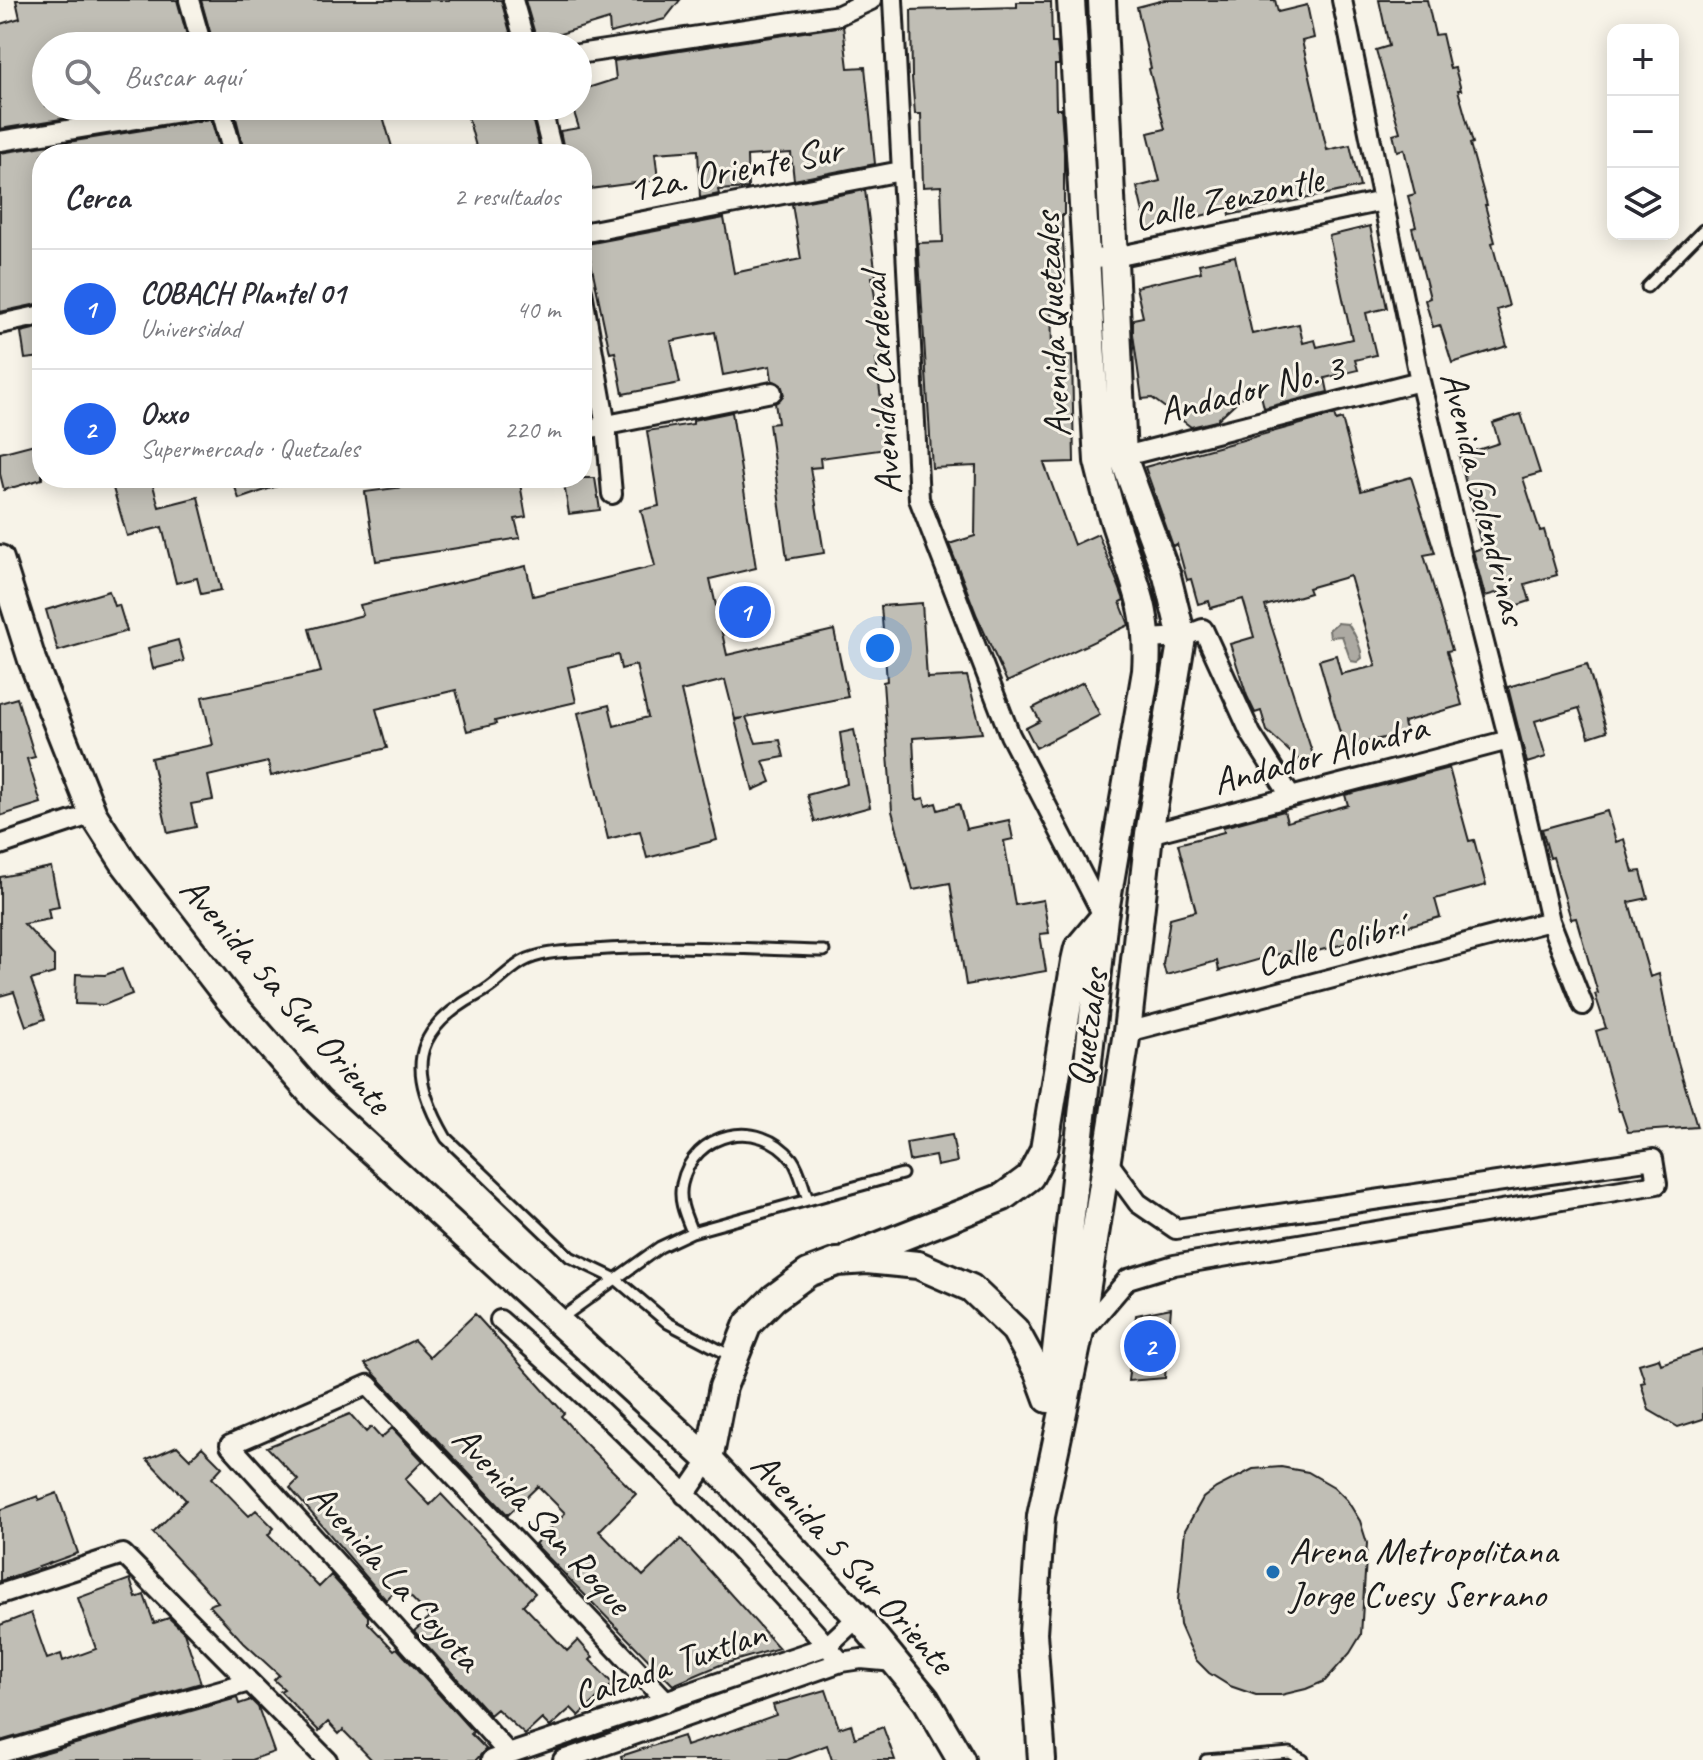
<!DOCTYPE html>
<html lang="es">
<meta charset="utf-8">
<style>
body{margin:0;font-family:Caveat,sans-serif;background:#f2f2f3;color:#2b2b33}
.controls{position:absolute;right:24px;top:24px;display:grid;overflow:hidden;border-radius:16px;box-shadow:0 4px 20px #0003}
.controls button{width:72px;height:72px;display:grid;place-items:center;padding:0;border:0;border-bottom:2px solid #e1e1e2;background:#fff;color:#2b2b33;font:40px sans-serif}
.you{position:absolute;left:880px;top:648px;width:28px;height:28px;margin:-20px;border:6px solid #fff;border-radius:50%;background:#1a73e8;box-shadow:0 0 0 12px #1a73e833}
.badge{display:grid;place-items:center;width:52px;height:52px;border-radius:50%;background:#2563eb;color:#fff;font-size:26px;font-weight:700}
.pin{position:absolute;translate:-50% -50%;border:4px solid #fff;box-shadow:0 2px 8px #0006}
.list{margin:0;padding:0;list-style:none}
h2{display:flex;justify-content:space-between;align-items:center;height:104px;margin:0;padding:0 32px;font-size:34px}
h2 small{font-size:26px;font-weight:400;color:#7c7c81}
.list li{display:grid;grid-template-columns:52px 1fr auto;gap:24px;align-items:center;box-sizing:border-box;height:120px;padding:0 32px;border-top:2px solid #e1e1e2}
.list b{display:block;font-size:30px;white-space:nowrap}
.list p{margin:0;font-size:26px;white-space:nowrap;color:#7c7c81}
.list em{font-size:26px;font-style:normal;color:#7c7c81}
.icon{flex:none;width:44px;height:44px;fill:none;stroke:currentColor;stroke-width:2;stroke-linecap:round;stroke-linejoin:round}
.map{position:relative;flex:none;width:1703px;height:1760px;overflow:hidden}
.search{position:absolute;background:#fff;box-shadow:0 4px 20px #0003;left:32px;top:32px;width:560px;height:88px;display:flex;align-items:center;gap:20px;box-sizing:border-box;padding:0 28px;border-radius:44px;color:#7c7c81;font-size:30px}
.panel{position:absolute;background:#fff;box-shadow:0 4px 20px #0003;left:32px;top:144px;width:560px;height:344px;border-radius:32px}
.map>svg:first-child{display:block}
.water{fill:#aca9a2;stroke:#72716c;stroke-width:2}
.building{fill:#c0beb5;stroke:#1c1c1c;stroke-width:2}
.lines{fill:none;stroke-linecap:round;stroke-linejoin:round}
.lane-casing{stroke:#1c1c1c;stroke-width:15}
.street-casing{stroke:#1c1c1c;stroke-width:24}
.secondary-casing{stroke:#1c1c1c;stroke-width:32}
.lane{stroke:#f7f3e8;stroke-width:9}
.street{stroke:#f7f3e8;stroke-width:18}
.secondary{stroke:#f7f3e8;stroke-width:26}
.poi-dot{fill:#1f6fb2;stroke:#f7f3e8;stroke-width:3}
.labels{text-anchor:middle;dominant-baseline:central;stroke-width:6;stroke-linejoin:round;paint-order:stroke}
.street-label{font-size:38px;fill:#1c1c1c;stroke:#f7f3e8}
.poi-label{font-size:38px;fill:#1c1c1c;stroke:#f7f3e8;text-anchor:start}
</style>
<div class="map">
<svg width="1703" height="1760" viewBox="0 0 1703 1760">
<rect width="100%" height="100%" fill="#f7f3e8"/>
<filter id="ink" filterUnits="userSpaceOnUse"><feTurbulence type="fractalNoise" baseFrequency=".0125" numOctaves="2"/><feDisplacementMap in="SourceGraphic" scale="16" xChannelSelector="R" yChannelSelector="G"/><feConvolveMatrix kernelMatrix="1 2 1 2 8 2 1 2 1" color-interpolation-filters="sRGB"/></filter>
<g filter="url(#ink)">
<!-- water -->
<path class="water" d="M1337,623l11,1c7,10 13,22 14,34l-5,4 -6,-1 -9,-25 -12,1 -1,-7z"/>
<!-- building -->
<path class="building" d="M16,0h161l13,46h-144v60h95l-141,23v-105l20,-6z
M201,0h300l13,46h-300z
M525,0h155l-15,19 -55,14 -1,-14 -72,22z
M1164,0h111l3,12 29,-7 7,33 -12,3 25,109 23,-5 10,42 -130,28 -1,-6 -82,20 -10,-42 23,-6 -12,-48 17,-4 -16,-60 2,-1 -14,-61z
M1379,0h48l8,35 7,-1 8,35 5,-1 6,22h-3l15,53 -3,1 17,61h-2l10,37 -3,1 17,63 -12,4 10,36 -55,17 -12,-38 -7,2 -8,-27 5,-2 -18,-70 4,-1 -8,-31 7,-2 -11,-45 -7,2 -4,-17 7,-2 -24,-82 13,-4z
M1017,2h34l1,41h5l2,19v3h-4l1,44h5l3,43v63h-2l3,69 -14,1 1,71 20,-1 2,107 -30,1 30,82 24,-11 22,55 4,11 -4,2 9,23 -122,57 -30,-66 -28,-72 26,-8 1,-70 -44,2 -14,-225 25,-1 -2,-56 -18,1 -2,-73h-6l-3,-36 -1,-68 106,-3z
M843,26l5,42 17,-1 10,97 -81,16 -3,-27 -44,3 1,32 -30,2 1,4 -19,4 -2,-48 -43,3 3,27 -76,10v-36h-17l-5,-23 19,-3 -7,-22h6v-15l38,-12 -2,-18z
M291,106h89l14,48h-146l-1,-4h-3l-9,-36z
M465,106h53l3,11 10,-3 10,40h-63z
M211,119l10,35h-179v149l-42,9v-159z
M865,190l11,87h-4l12,81 -8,1 11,90 -67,9 1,9 -11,1 14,85 -37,6 -18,-135 9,-1 -3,-20 9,-8 -3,-10 -9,-5 -2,-14 -47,9 -8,-43 -44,9 9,42 -57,11 -8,-42 -5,1 -23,-109 137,-26 10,55 67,-14 -9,-55z
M1370,226l17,82 -21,5 10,42 -21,5 3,10 -33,8 3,14 -64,16 -6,-26 -42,39 -25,6 -39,-29 -10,1 -9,-65v-15l10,-2 -7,-30 65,-15 -2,-8 36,-8 17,78 47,-10 4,19 12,-3 2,7 35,-8 -23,-103z
M42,327v30l-17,2 -4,-27z
M732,412l24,156 -46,11 17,76 107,-25 14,67 -102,20 10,26 24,-3 4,17 -21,4 8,21 -18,8 -18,-70 8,-2 -8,1 -10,-39 -44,11 36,149 -70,18 -7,-27 -32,8 -30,-126 31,-8 5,21 34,-9 -12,-52 -15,4 -3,-14 -50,12 8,35 -81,19 1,3 -29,7 -11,-41 -80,19 11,39 -116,28 -3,-14 -60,14 5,24 -22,4 5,23 -28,6 -17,-75 62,-13 -11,-48 119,-25 -12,-43 54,-14 -3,-10 166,-39 7,30 122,-30 -14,-56 18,-4 -12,-75 46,-7v-4z
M1521,414l19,59 -17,5 17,53 4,-1 13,45 -32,9 5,17 -18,6 -5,-17 -22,6 -12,-45 9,-3 -23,-92 40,-13 -6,-20z
M1334,415l2,6 6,-2 19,72 50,-14 24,76 -11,2 28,95 -5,1 15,54 -58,17 2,11 -62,14 -25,-87 17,-5 5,19 35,-8 -26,-90 -42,12 2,5 -45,13 49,152 -13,4 -34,-31 -6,-20 -6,2 -8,-17 -17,-52 24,-7 -11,-38 -32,9 -2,-7 -11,3 -7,-25 -4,1 -10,-36 -4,2 -28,-79z
M42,442v37l-38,11 -4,-16v-21z
M110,478h41l8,29 39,-10 23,93 -20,4 -4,-16 -21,5 -14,-56 -35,9z
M232,478h59l1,3 -53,18z
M403,478h116l7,39 -11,2 5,19 -144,23 -11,-69 39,-5z
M563,478h32l5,32 -31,4z
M109,591l5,15 5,-1 8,26 -69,20 -12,-41z
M922,603l5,75 40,-2 15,57 -69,5 3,62 8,-2 2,8 10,-3 2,7 21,-6 7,25 43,-9 4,19 -9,2 11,64 28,-5 6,33 -9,1 6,37 -80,14 -16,-102 -37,7 -21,-79 -9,-129 4,-1 -6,-75z
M178,640l6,21 -31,8 -5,-21z
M1587,664l20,67 -18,6 -10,-29 -44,13 11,36 -19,6 -19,-76z
M1083,682l17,33 -64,33 -10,-20 14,-7 -7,-13z
M17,698l18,59 -8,2 14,44 -41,13v-113z
M854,730l16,77 -55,15 -8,-27 40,-11 -7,-51z
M1449,768l20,73 5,-1 12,45 -51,14 5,18 -85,24 -64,17 -2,-7 -70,20 -2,-10 -51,14 -3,-11 7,-46 26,-7 -18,-67 46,-12 -1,-5 61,-16 3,11 61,-17 -3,-10z
M1607,811l9,31 8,-3 9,33 8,-1 7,27 -19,4 21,75 9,-3 14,71 24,82 -69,5 -7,-21h-2l-23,-80 10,-3 -11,-34 3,-1 -22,-75 -5,1 -18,-62 -3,1 -8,-29z
M51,867l8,40 -11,2 2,10 -26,5 30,32v17l-23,7 14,39 -19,7 -12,-34 -14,4v-119z
M122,969l10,25 -28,11 -29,-1 1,-30 29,1z
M952,1135l5,27 -20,4 -2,-10 -26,5 -3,-18z
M1171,1308l-6,70 -37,3 8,-66z
M475,1314l89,99 -3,3 21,24 54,54 -37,37 44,45 38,-37 98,109 -59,17 -47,20 -138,-141 30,-31 -27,-27 -30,29 -143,-151 49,-24 16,17z
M1703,1350v69l-25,8 -29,-17 -8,-27 4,-1 -6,-18 20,-6 2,6z
M350,1414l16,18 5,-5 10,11 11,-10 31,33 -18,18 25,26 11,-11 94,99 -12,12 44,46 11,-11 15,17 -3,3 23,24 -34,32 -8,-8 -21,19 -8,-8 -17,16 -28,-26 -7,6 -76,-84 16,-14 -30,-31 -14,14 -96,-112 8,-8 -31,-33z
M177,1446l13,13 12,-12 20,20 -10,11 37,38 7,-6 18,18 -6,7 51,52 12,-12 37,41v7l26,27 3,-2 76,84 -2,2 15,15 -10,11h-104l-29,-30 -4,4 -11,-12 -9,9 -39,-40 4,-2 -10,-9 5,-5 -35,-32 -35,-38 9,-3 -65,-69 33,-33 -39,-41z
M1281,1467l27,5 26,15 13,13 13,21 7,22 -6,92 -11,18 -25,28 -19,8 -25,6h-25l-26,-9 -21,-13 -13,-13 -9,-19 -7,-16 -2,-25 7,-70 18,-32 13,-10 37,-19z
M57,1493l21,60 -78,28v-71l38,-14 1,4z
M130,1579l6,19 8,-3 10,28 15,-5 15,14 17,51 -201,58v-116l31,-12 16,46 14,-5 2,7 33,-12 -18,-51z
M826,1690l13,38 12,-4 4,14 28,-11 12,33h-63l-5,-15 -40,15h-165l-1,-4 62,-20 3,10 45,-15 45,-16 -3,-10z
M237,1698l2,6 12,-4 7,7 16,45 -23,8h-232z"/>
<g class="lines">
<!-- lane casing -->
<g class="lane-casing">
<path id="lane" d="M1647,287l56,-57
M692,1232c-6,-15 -14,-31 -10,-48 11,-53 77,-67 110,-25 8,11 11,28 16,40
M560,1319l100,-72 32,-15 210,-58
M731,1356l-63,-33 -52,-44 -46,-22 -124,-119c-38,-65 -37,-107 33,-144 20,-10 30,-27 49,-35 20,-8 44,-8 65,-9 77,-6 154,-1 231,1
M1206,1760l84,-7 13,7"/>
</g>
<!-- street casing -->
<g class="street-casing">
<path id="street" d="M189,0l13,46
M513,0l13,46
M893,0l26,499 91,236 94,182
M1342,0l78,381 44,184 45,175 41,181 33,84
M578,54l261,-39 32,-15
M220,106l13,48
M541,106l12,48
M0,141l216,-35
M582,233l319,-62
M1086,260l29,-3 268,-56
M582,291l24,135 6,68
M0,324l42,-9
M582,430l190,-38
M1113,459l307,-78
M1148,639l34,-2 21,-8 48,105 40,63
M1149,834l360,-94
M0,845l93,-31
M1127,1032l423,-111
M500,1320c121,105 236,221 341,342
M1081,1334l47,-55 46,-14 483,-81 -4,-25 -477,70 -38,-26 -33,-45
M685,1495l24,-35
M0,1594l123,-40 204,206
M0,1753l249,-71
M509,1754l-279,-309 138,-60 299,317
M491,1760l336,-114 31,-29
M563,1760l278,-98 20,-3 34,3"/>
</g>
<!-- secondary casing -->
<g class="secondary-casing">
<path id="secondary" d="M0,559l32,101 61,154 32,50 104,135 89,102 391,359 149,157 68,83 35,60
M851,1257l152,-60 27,-20 14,-27 31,-189 3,-13 26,-31
M1051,1396l53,-479 42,-246c4,-59 -10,-84 -28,-138 -8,-23 -14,-48 -20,-72l-27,-461
M709,1460l14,-73 25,-63 26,-26 34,-25 29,-11 30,-2 51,5 53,23 44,42 23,42 10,27
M1042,1760l-9,-127 8,-117 38,-180 48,-304 22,-198 33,-197 -15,-61 -44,-119 -21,-457"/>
</g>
<!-- lane -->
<use href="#lane" class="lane"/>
<!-- street -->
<use href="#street" class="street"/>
<!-- secondary -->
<use href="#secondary" class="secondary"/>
</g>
</g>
<!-- markers -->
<circle class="poi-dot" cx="1273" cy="1572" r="8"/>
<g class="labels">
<!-- street labels -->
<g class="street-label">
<text transform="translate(735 169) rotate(-11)">12a. Oriente Sur</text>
<text transform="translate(1228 198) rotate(-12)">Calle Zenzontle</text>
<text transform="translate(1052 325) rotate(-93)">Avenida Quetzales</text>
<text transform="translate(881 384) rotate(-94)">Avenida Cardenal</text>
<text transform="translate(1251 389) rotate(-14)">Andador No. 3</text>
<text transform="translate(1484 498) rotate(76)">Avenida Golondrinas</text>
<text transform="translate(1320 754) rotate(-15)">Andador Alondra</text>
<text transform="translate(1330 944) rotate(-15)">Calle Colibrí</text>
<text transform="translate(286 995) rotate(49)">Avenida 5a Sur Oriente</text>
<text transform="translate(1087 1028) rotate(-82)">Quetzales</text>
<text transform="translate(542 1520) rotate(47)">Avenida San Roque</text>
<text transform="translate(853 1563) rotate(48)">Avenida 5 Sur Oriente</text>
<text transform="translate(395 1577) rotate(48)">Avenida La Coyota</text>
<text transform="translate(669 1664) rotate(-19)">Calzada Tuxtlan</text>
</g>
<!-- poi labels -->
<g class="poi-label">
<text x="1289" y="1550">Arena Metropolitana<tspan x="1289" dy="44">Jorge Cuesy Serrano</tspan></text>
</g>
</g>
</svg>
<div class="controls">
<button>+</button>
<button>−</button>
<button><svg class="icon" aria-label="layers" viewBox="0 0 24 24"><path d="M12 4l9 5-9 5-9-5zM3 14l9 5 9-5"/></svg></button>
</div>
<div class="you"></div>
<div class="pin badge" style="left:745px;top:612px">1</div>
<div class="pin badge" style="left:1150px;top:1346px">2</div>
<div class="search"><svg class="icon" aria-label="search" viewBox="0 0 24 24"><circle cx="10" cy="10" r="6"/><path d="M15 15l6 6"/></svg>Buscar aquí</div>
<section class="panel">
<h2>Cerca<small>2 resultados</small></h2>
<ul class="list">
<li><span class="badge">1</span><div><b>COBACH Plantel 01</b><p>Universidad</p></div><em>40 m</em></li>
<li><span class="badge">2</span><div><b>Oxxo</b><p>Supermercado · Quetzales</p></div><em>220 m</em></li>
</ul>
</section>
</div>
